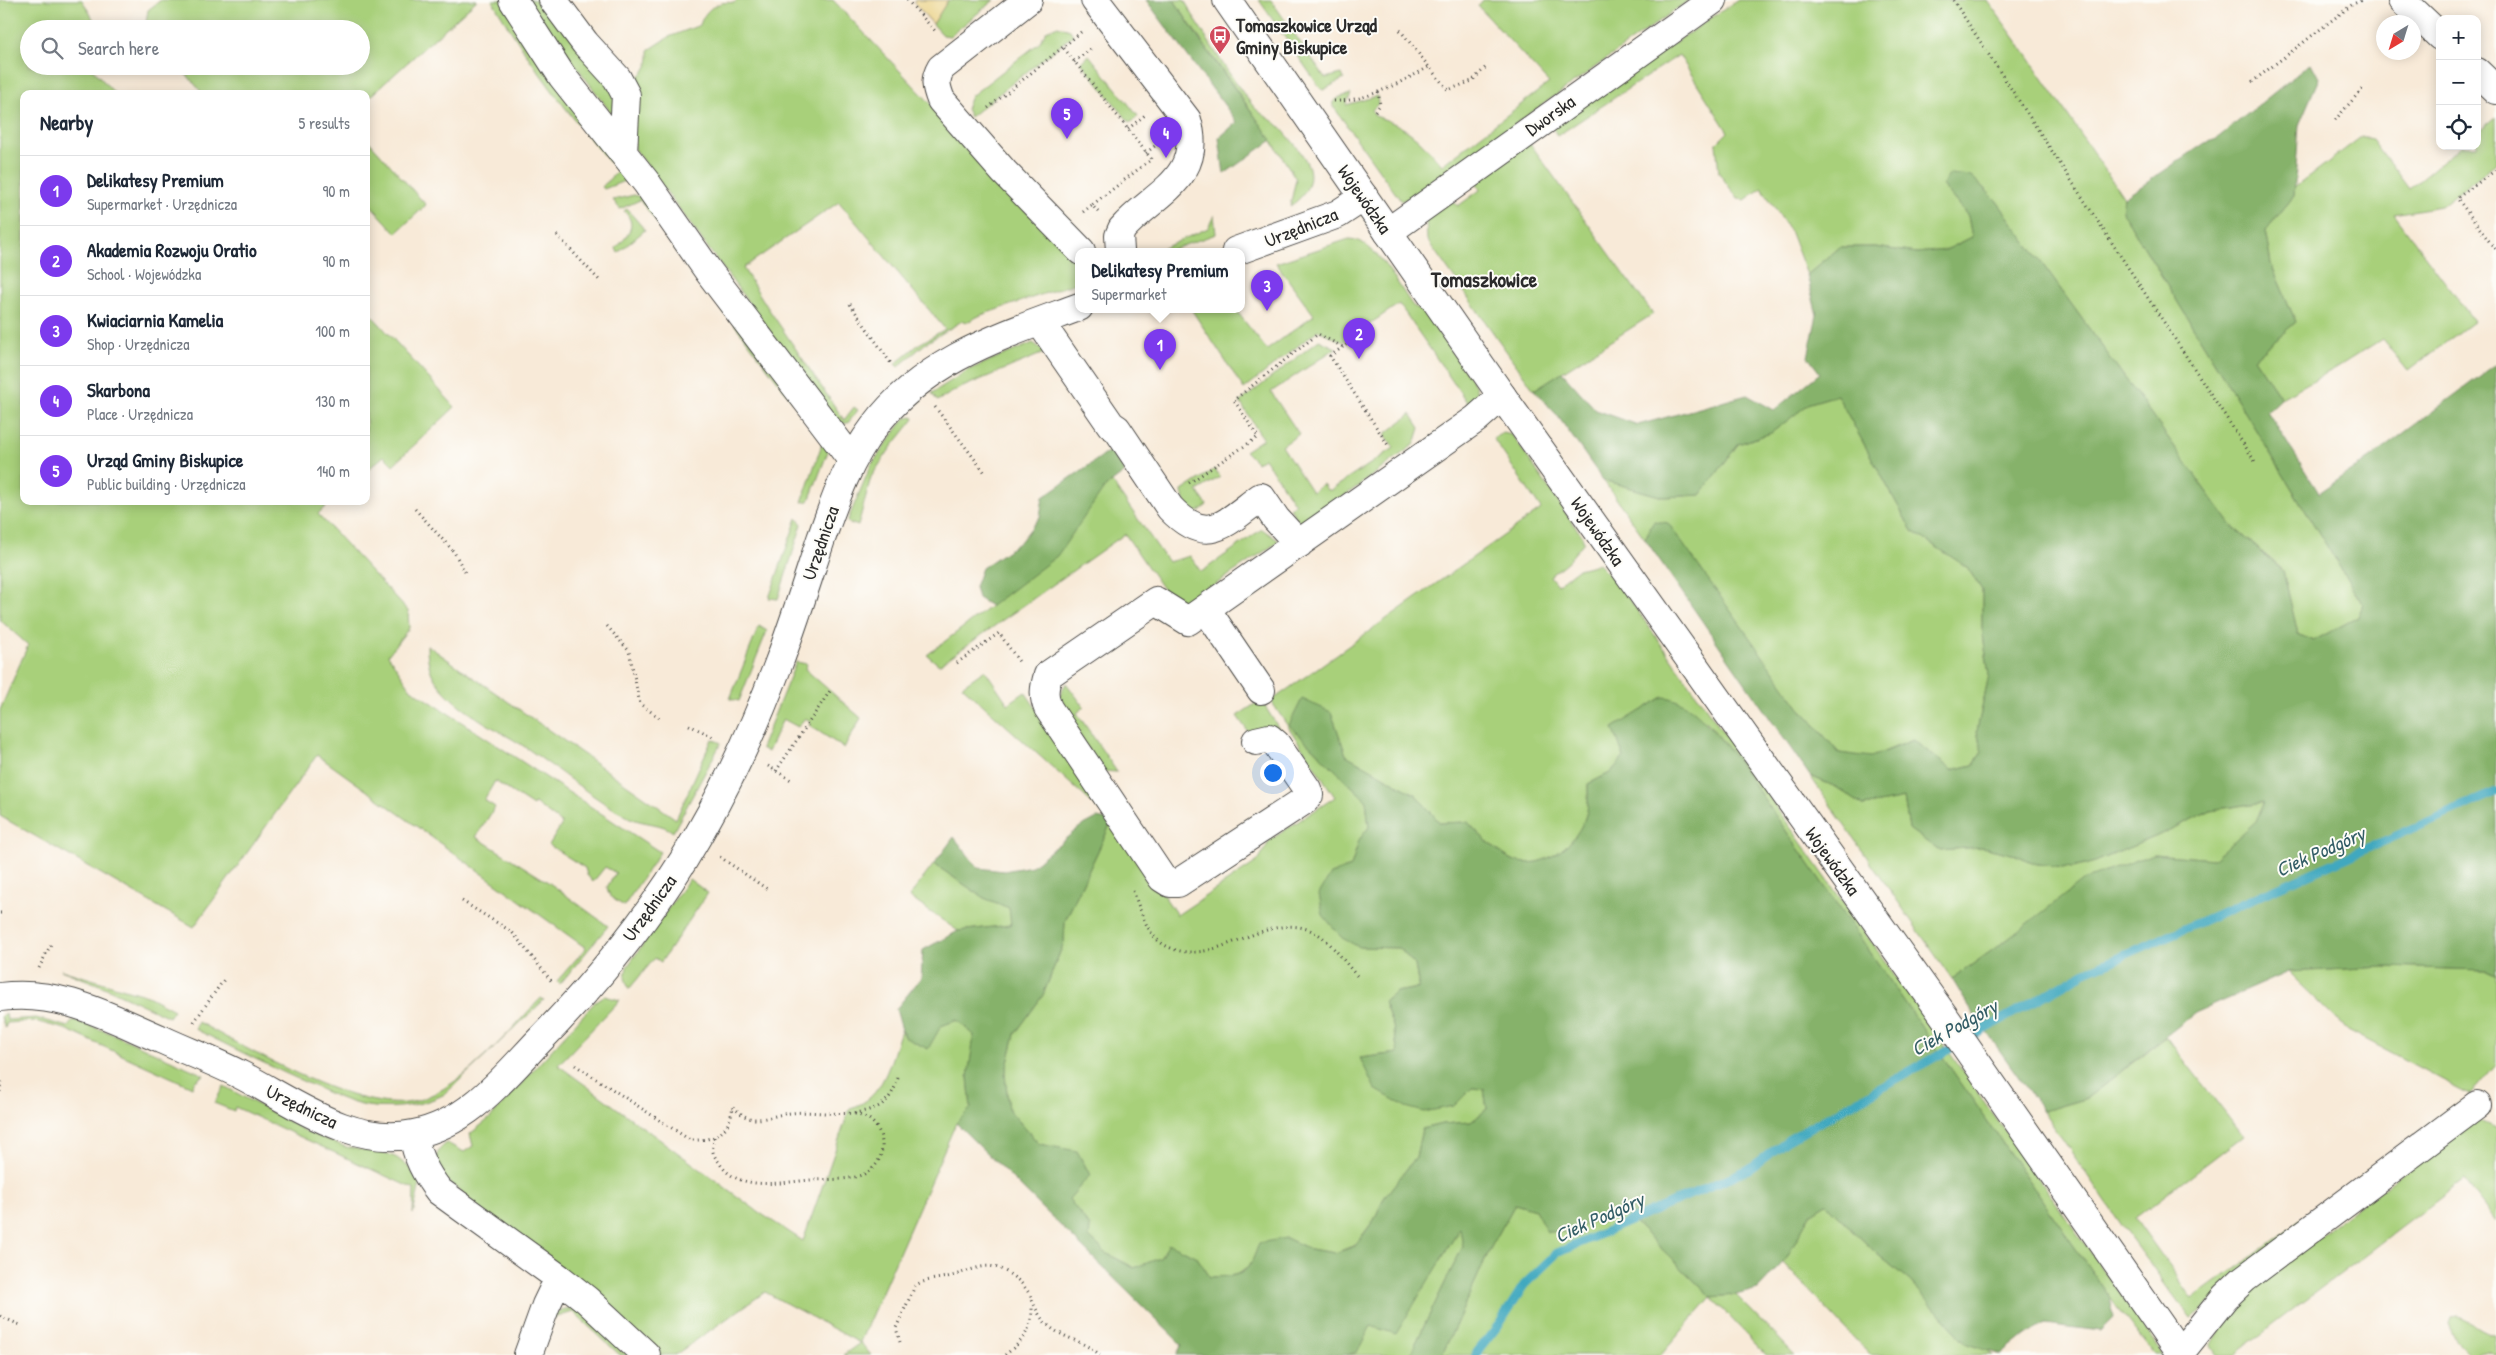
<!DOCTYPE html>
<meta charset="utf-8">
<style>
body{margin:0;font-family:"Patrick Hand",sans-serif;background:#f2f2f3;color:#1f2937}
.controls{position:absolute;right:15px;top:15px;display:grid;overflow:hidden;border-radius:10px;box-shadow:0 2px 12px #0003}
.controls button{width:45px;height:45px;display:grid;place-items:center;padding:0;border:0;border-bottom:1px solid #e0e1e3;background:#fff;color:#1f2937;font:25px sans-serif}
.compass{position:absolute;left:2376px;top:15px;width:45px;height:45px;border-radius:50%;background:#fff;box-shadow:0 2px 12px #0003;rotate:218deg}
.you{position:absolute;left:1272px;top:772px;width:18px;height:18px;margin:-12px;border:4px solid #fff;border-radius:50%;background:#1a73e8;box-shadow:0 0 0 8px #1a73e833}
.badge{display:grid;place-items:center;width:32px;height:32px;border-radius:50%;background:#7c3aed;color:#fff;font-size:16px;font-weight:700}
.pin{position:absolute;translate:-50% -41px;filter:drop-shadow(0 1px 2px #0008)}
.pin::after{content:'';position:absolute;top:26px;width:18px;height:15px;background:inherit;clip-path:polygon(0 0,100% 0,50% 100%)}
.popup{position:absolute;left:1075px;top:248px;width:170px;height:65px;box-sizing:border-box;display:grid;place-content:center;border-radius:10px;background:#fff;filter:drop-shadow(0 1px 4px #0005);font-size:16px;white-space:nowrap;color:#747a83}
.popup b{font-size:19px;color:#1f2937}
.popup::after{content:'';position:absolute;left:50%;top:100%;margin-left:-10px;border:10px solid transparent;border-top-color:#fff}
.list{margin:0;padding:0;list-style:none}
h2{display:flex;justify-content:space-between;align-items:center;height:65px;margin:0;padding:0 20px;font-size:21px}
h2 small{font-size:16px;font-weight:400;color:#747a83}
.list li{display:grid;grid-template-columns:32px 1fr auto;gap:15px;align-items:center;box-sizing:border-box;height:70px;padding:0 20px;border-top:1px solid #e0e1e3}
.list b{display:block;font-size:19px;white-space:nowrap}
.list p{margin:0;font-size:16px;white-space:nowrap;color:#747a83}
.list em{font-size:16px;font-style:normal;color:#747a83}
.icon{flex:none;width:28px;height:28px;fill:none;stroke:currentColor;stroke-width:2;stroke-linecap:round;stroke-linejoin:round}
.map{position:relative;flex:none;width:2496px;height:1355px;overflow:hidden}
.search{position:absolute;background:#fff;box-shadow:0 2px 12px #0003;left:20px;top:20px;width:350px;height:55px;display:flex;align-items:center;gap:12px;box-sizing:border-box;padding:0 18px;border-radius:28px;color:#747a83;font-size:19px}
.panel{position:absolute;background:#fff;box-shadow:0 2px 12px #0003;left:20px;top:90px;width:350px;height:415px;border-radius:10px}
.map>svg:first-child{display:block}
.green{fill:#a8d07a;stroke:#6a7e52}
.forest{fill:#86b26a;stroke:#586e4a}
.sand{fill:#eeda9e;stroke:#8c8264}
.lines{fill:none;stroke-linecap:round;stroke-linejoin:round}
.stream{stroke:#3fa8bf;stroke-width:9}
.minor-casing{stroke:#4a4845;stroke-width:30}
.major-casing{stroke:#4a4845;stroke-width:30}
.path{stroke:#4a4845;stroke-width:3;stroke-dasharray:1 4;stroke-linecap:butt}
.minor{stroke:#fff;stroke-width:28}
.major{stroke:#fff;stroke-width:28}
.labels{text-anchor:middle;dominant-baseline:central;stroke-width:4;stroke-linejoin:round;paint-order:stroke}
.poi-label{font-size:19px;font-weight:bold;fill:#2b2b2b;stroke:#fdfcf7;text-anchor:start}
.street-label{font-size:19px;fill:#2b2b2b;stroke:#fdfcf7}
.water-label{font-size:20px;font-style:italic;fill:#335d66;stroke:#fdfcf7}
.quarter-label{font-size:21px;font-weight:bold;fill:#2b2b2b;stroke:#fdfcf7}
</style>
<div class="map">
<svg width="2496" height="1355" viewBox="0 0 2496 1355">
<rect width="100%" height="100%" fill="#fdfcf7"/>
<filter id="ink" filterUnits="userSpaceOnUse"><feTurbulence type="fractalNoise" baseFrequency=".02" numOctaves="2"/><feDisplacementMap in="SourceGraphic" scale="10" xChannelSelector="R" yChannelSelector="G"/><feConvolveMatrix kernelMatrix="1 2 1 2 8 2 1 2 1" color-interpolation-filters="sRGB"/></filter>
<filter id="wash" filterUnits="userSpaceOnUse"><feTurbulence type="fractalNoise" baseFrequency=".0096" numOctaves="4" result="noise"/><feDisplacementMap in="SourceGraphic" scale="20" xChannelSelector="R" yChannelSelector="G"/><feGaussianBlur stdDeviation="1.12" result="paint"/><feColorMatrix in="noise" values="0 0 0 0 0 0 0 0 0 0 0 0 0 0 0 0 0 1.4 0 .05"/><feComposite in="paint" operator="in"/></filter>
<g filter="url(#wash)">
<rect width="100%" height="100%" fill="#f8ead8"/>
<!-- green -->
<path class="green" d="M0,0h82l17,29h-70v37h61l25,28h-91v407h307l-13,13 90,97 1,17 -21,27 23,34 249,163 -36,54c-9,-6 -15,-8 -17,-19l9,-14 -11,-6 -12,15 -6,-7 -2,-7 -36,-23 13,-21 -27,-21 -2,3 -38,-25 -11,19 11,7 -19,30 72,45 60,44 -48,58 -3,-3 29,-33 -269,-193 -123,172 -194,-111v-106l28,-65 -28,-25z
M161,0h316l-111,100v-6h-163l-15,-18 -17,-10h190v-37h-216l3,-19z
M492,0h13l122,180 -23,9 -2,-2 15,-16c-48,-56 -88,-108 -125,-171z
M527,0h17l70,91 1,27z
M737,0h96l246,261v21l-98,33 -16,8 -3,-2 -36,22 -28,24 -3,-3 24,-20 26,-15 -106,-127 -96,66 25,40 76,112 10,-13 4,3 -10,13 -10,1 -203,-275 -5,-67c15,-8 20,-16 19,-32l20,-13 31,-12c5,-16 18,-25 34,-22z
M948,0h46l-44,36 -7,-1 -10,-11z
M1174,0h10c21,36 43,73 69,106 8,9 19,13 27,21 9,10 25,28 29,41 4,16 -6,30 -19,38l6,-27c-37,-62 -83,-118 -122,-179z
M1259,0h12l54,78 17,-4 2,5 -21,11 -3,-2z
M1483,0h206l-274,196 -14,5 -68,-95v-4l7,-5 11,-3 -5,11 31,-9 1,8 -6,6 3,6c34,11 44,23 67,49l107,-82 -71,-77z
M1738,0h249l40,55 97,143 -2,13 241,394 -5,12 -45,24 -15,-7 -15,-64 -51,-44 -236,-326 -25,-24 -29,9 26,31 4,21 -26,13 -29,3 -41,-6h-36l-33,28 -16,-42 -29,-45 -17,12 -7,-1 -19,-26 -3,-29 12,-12 -49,-77 -122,81 -5,-11z
M1058,26l12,4 3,5 -103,82 -4,-8 5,-13 68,-53 7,-12z
M1089,55l49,61 -8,7 -49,-61z
M2496,117v46l-55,43 -47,8 80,107 -66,50 -26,-32 -46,29 -55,30 -27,-40 42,-36 -25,-58 -6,-33 29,-35v-8l67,-51 11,2 37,50 52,-43h16v-13z
M366,138l60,67 -30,28 -30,-33z
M1529,142l124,172 -119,76 -107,-150 -1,-21 23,-20 9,7 22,-16 -4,-9z
M634,195l8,2 188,249 -21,55 -7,1 21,-61 -183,-241 -20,9 -7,-9z
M627,209l18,21 -27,23 -2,-5c12,-12 22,-23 8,-37z
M1214,215l2,19 -48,17h-11l51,-23z
M1349,239c26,0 50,48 64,67l10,5 52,74 3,12 -7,11 -72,-104 -56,38 -25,-12 -74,59 -53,-80h44l32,41 47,-35 -38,-52z
M366,309l89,98 -62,58 -9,-9 -18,15z
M1319,340l17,8 -65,44 28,42 -17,12 30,46 11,-8 4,6h4l63,-42 -9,-14 26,-20 9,14 -5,16 -91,67 -23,14 -11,-17 5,-4 -31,-46 -7,5 -12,-12 18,-12 -23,-37z
M1033,343l13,9 -88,37 -21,12 -5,-8 36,-23z
M1837,395l75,136 55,36 15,23v38l7,47 -12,56 5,21 -9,13 -21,5 -39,-30 -42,18 -32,-5 -40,-46 -145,-186 -9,18 -42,-59 60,17 38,-2 37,-51 33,-11 39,-30z
M913,417l1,2 -24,30 -19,28 -13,49 -11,-4 24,-57 34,-47z
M1503,433l9,2 70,101 2,6 -16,19 -18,15 7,9 21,-16 20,-5 22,22 543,769h-9l-44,-57 -378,-545 -25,-31 -44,-25 -49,31 10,29 -14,16 -22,11c0,9 1,22 -2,31 -8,27 -37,53 -67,47 -14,-2 -42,-29 -51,-40l-28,1 -24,-28 -70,-40 -15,-43 -42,13 77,75 3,27 -10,13 -8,27 -20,7 28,73 40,1 16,17 4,23 -23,4 -12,10 9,24 5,27 -38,5 94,48 18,-18 12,1 3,20 -16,13 -29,2 -20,5 -6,28 -32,41 -10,22 -19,25 -20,8 -25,-4 -24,-11 -50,38 -26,1 -14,-21 -36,2 -25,10 -29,-15 -17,-16 1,-10 -22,-28 22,-25 -13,-22 -38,-8 -30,-34 -4,-35 10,-41 28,-39 21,-53 1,-21 47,-100 -150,-135 23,-16 23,34 17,-12 152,223 81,-54 12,-21 65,-43 -64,-96 270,-192 -48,-71z
M1215,469l5,8 -23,14 10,14 -10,8c-7,-3 -15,-15 -15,-22z
M1112,482l56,80 22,-6 11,16 61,-43 16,11v2l-81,55 -13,5 -17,-7 -42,-61 -186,131 -12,-10 64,-49 47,-73z
M797,518l5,6 -24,75 -9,-1z
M759,626l8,5 -28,70 -9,-2z
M427,645l249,174 36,-80 9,4 -48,89c-10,-9 -30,-8 -43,-14 -37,-19 -71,-48 -105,-71 -29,-19 -68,-36 -89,-66 -7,-10 -9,-23 -9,-36z
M796,662l11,2 -2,5 56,49 -17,30 -35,-23 1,-4 -5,-3 -7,9 -15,-8 -15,33 -7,-4z
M1066,683l18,24 -7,6 40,59 -15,-1 -42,-66v-10z
M1261,700l20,32 -32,1 -12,-17z
M1810,776l26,11 28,19 40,-8 5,31 29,21 44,-3 34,8 21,9 36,4 22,-6 62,-26 54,-26 54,-8 -8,19 -43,38 -61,-5 -145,85 -56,40z
M934,864l50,34 26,10 1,17 -53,6 -49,-34z
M689,879l19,14 -47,69 -6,-4 -26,31 -4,-11 2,-11z
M2384,967l101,3 11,4v90l-25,30 -280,225 -68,-92 -80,-116 44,-13 79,-61 77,99 -108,82 58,81 278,-204 -123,-65 -60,-58z
M61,970l87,26 26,14 -5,7 -67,-31z
M604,996l16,4 -62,65 202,148 43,28 47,-133c34,-8 41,-49 51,-78l3,7 54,-17 17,15 -7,42 3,31 -15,15 -96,219 11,13h-28l17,-12 -95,-51 -90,63h-18l-162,-132 -58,-52c-1,-13 -2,-20 10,-28l17,9 9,-6 -3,-12 20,-16 106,-117z
M541,998l3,2 -99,94c-24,12 -52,16 -78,12 -20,-3 -40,-14 -58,-22 -38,-17 -76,-36 -114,-55l3,-7c49,26 164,95 218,79 51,-16 89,-66 125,-103z
M6,1013l1,7 29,-2 32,9 5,-7 40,14 91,41 -10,7 -2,5 -127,-58 -31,-8 -27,2 -2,5 -4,-11z
M224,1086l85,47 37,14 42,7 9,4 13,10 10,16 -7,30 1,-25 -179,-82 -1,4 -20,-8z
M2479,1115l2,7 15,7v93l-32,-42 -230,175h-17l-6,-9 23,-40 20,-20z
M1515,1204l20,6 33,22 32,-14 26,-4 85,83 25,-2 59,60h-29l-55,-58 -50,58h-219l48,-106z
M1826,1204l50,49 34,28 57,63 21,6 4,5h-122l-87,-92 27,-49z
M1460,1227l3,19 -53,109h-63l10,-3 13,-26 71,-66z
M570,1308l10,3 53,44h-13l-47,-43 -22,7 10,-9z
M2458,1317c14,2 23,17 38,16v22l-9,-4 -16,4 -14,-14 -8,-17 2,-6z"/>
<!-- forest -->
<path class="forest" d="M1146,0h28l27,42 71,98 -48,34 -5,-36 18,-16z
M2311,63l8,15 -20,47 -5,71 -29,35 6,33 25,58 -42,36 27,40 -14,13 52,82 54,-37 123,-92v610l-11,-4 -101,-3 -96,5 -93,41 -108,85 -44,13 -71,-99 -20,-33 56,-40 76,-59 69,-26 61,5 42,-38 8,-19 -53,8 -54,26 -62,26 -22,6 -36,-4 -21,-9 -34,-8 -44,3 -29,-21 -5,-31 -40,8 -28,-19 -26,-11 -165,-237 9,-18 14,2 131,184 40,46 32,4 42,-17 39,30 21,-5 9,-13 -5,-21 12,-56 -7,-47v-38l-15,-23 -55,-36 -75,-136 -27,8 -39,30 -33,11 -37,51 -38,2 -60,-17 -46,-65 -23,-25 28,-18 34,38 42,15 109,-30 27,15 46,-37 -12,-16 9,-42 -10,-40 33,-28h35l42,6 29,-3 26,-13 -4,-21 -26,-31 8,-11 21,2 25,24 236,326 51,45 15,63 15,7 45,-24 5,-12 -241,-394 2,-13 81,-55 10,-3z
M1111,450l14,22 -20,15 -48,69 -66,50 -13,-8 -3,-11 7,-19 38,-26 20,-25 3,-20z
M1663,697c27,1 52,36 69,56l378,545 4,20 -13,13 -56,-7 -19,11 -25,20 -34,-11 -57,-63 -34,-28 -50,-49 -16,10 -23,44 -29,31 -22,6 -25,2 -85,-83 -26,4 -32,14h-21l-12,-22 -20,-6 -25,45 -48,106h-32l53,-109 -3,-18 -64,106 -25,-8 -14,26 -10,3h-171l6,-10 -226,-222 15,-15 -3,-31 6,-42 -17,-15 -16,6 -13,23 -24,-12 -8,-28 25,-31 2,-28 35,-19 53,-6 -2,-17 -25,-10 -50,-34 20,-27 24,31 26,3 28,-5 48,-39 17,-9 15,3 -47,100 -1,21 -21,53 -28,39 -10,41 4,35 30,34 38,7 13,24 -21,24 21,28 -1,10 17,16 28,15 26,-10 9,-14 27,12 14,21c34,-1 38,-2 49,-34l27,-5 24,11 25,4 20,-7 19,-26 10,-22 32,-41 6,-28 20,-5 29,-2 16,-13 -3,-20 -12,-1 -18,18 -30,6 -18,-5 -31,-18 -15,-31 38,-5 -5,-27 -9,-24 12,-10 23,-4 -4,-23 -16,-17 -40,-1 -17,-9 -19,-23 -4,-21 12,-20 20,-7 8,-27 10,-13 -3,-27 -77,-75 13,-26 29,13 15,43 70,40 24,28 28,-1c9,11 37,38 51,40 30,6 59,-21 67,-47 3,-9 2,-22 2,-31l22,-11 14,-16 -11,-29z"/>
<!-- sand -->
<path class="sand" d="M915,0h33l-15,24 -19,-21z"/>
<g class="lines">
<!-- stream -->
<path class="stream" d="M1475,1355l25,-32 24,-38 33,-32 192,-84 39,-29 298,-168 410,-180"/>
</g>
</g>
<g filter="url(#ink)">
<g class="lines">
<!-- minor casing -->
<g class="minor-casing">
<path id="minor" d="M513,0l49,76 84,106 63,90 143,188
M553,0l32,43 32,35 9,17 -3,58
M1028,0l-87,68c-7,12 -5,19 0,32l63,72 77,79
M1095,0l92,120c18,59 -35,74 -65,109l-3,7 1,15
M2402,0l38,36
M2477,72l19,18
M1388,232l325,-232
M1236,251l102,-37 26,-17
M1040,322l71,103 6,4 53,79c38,40 56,14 91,-11l15,22 23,25
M1206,609l55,81
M1256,741l13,-3 7,6 31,45 2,6 -4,5 -127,83h-8l-8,-5 -114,-170c-5,-12 -4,-20 0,-33l108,-74 32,20 288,-202 26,-23
M0,997c60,-8 109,20 163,43 26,12 53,22 78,35 53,27 110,72 173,59 53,-10 88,-54 123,-91 53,-54 106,-118 146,-182 38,-62 70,-129 95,-196 16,-42 29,-84 43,-126 14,-39 27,-78 53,-112 50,-68 130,-92 205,-120
M413,1135c4,22 12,38 26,56l120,87 28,22 59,55
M2180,1353l45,-56 19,-18 233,-174
M528,1355l18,-50 13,-27"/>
</g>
<!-- major casing -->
<g class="major-casing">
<path id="major" d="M1227,0l275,396 452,634 227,325"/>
</g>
<!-- path -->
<path class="path" d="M907,0l30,33
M1953,0l303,463
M1400,30l29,37
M1081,32l-18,15 90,114
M1074,62l19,-15
M2252,82l101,-78 9,-4
M1334,101c32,1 67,-19 95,-34l19,23 24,-9 14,-14
M988,108l75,-61
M1375,111l5,-6 -2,-15
M2335,120l28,-32
M1128,129l17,-14
M1146,153l14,-11
M1083,212l9,-7
M1098,212l-6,-7 57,-44
M557,235l43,46
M2495,249l-38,-51 39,-28
M850,304l42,61
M1343,347l-13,9 58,89
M935,407l51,67
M1189,483l69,-46 -24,-37 84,-66 25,13 21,-15v-4
M415,509l39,43 11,20
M607,626l22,25 11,53 21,15
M957,663l42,-30 21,30
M689,725l26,13
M768,766l23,14
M776,771l54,-80
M720,857l47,32
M1133,891c6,15 13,41 27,51 52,37 109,-42 161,-6 13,10 25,28 36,40
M462,901l50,31 41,51
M0,913h2
M39,968l12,-24
M194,1022l31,-44
M575,1065l115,75c26,1 39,-7 43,-34
M0,1092l1,-12
M733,1107c7,6 13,12 23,12 12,0 23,-5 35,-6 26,-3 55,5 81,-4 15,-4 22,-17 26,-31
M714,1137c0,5 -2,11 -1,15 1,4 4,8 6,10 17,31 63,20 92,18 17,-1 37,1 53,-6 22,-10 24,-39 6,-54 -4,-3 -12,-5 -18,-7
M0,1316l20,9
M900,1342l-4,-14 19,-42c8,-7 28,-7 40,-11 26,-8 36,-16 60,3 6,4 11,10 15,17 5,12 9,23 20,32 15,12 34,14 50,28
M1005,1355c18,-14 28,-26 27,-50"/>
<!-- minor -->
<use href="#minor" class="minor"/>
<!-- major -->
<use href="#major" class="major"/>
</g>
</g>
<!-- icons -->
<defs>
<g id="bus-pin" transform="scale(1.125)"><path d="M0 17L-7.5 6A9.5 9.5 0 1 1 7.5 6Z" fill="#d1495b" stroke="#fdfcf7"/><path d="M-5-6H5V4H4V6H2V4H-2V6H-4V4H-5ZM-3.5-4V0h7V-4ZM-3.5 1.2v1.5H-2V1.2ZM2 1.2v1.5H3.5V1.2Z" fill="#fff"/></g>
</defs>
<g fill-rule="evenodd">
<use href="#bus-pin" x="1220" y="36"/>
</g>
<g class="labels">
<!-- poi labels -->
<g class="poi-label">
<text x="1236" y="25">Tomaszkowice Urząd<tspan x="1236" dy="22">Gminy Biskupice</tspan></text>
</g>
<!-- street labels -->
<g class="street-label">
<text transform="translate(1550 115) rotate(-35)">Dworska</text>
<text transform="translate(1365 199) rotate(55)">Wojewódzka</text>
<text transform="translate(1301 227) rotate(-22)">Urzędnicza</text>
<text transform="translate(1598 531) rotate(55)">Wojewódzka</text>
<text transform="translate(820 543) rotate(-71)">Urzędnicza</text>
<text transform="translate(1833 861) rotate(54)">Wojewódzka</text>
<text transform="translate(649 908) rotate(-54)">Urzędnicza</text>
<text transform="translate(302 1106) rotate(26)">Urzędnicza</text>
</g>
<!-- water labels -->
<g class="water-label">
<text transform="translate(2320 851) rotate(-24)">Ciek Podgóry</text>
<text transform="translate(1954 1027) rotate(-29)">Ciek Podgóry</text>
<text transform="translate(1599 1217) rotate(-24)">Ciek Podgóry</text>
</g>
<!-- quarter labels -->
<g class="quarter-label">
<text x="1484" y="279">Tomaszkowice</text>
</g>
</g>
</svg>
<div class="controls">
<button>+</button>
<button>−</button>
<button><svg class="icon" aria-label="locate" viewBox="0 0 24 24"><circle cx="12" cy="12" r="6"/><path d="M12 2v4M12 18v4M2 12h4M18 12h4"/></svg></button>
</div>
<svg class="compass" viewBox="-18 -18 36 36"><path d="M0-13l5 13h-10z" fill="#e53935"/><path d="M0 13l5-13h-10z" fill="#747a83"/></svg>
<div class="you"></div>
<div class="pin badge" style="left:1160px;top:370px">1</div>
<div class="popup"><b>Delikatesy Premium</b>Supermarket</div>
<div class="pin badge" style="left:1359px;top:359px">2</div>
<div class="pin badge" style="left:1267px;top:311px">3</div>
<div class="pin badge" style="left:1166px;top:158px">4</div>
<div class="pin badge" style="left:1067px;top:139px">5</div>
<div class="search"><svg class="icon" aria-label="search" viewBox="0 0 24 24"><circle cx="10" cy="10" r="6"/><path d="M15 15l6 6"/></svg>Search here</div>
<section class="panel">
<h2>Nearby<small>5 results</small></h2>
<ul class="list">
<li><span class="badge">1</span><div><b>Delikatesy Premium</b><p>Supermarket · Urzędnicza</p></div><em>90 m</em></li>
<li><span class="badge">2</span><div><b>Akademia Rozwoju Oratio</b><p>School · Wojewódzka</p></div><em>90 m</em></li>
<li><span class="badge">3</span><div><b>Kwiaciarnia Kamelia</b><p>Shop · Urzędnicza</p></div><em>100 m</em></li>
<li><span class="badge">4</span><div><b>Skarbona</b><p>Place · Urzędnicza</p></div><em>130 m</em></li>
<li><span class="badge">5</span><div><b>Urząd Gminy Biskupice</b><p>Public building · Urzędnicza</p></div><em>140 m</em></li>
</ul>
</section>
</div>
